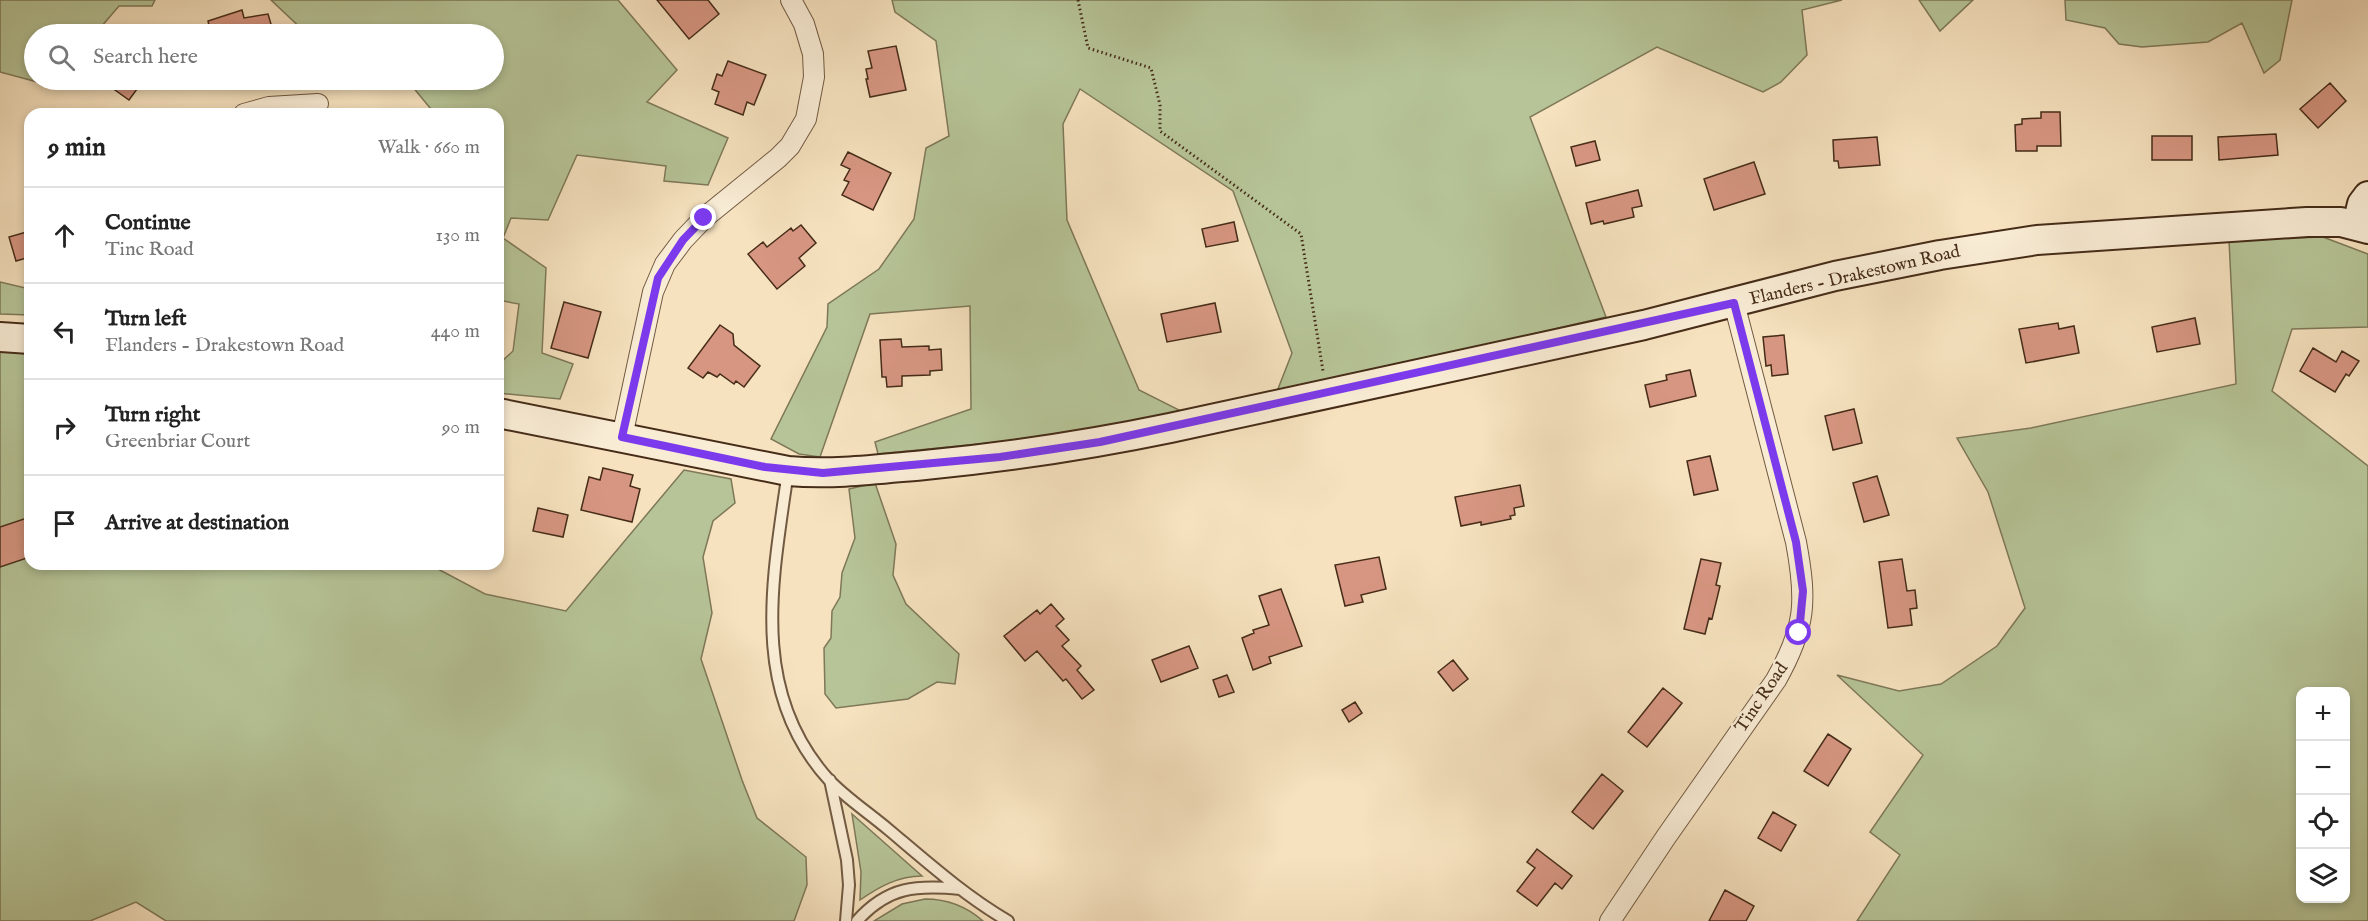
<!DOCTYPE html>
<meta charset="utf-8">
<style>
body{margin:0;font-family:"IM FELL English",serif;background:#f2f2f2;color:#222}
.controls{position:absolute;right:18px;bottom:18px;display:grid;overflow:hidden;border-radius:12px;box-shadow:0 3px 9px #0003}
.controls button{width:54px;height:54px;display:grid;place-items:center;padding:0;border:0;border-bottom:2px solid #e0e0e0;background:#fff;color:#222;font:30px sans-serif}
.stop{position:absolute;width:18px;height:18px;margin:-14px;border:4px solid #7c3aed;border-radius:50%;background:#fff}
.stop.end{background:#7c3aed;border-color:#fff;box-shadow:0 2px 6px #0008}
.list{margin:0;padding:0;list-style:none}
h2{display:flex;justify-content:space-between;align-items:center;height:78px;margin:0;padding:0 24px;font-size:26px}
h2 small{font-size:20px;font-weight:400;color:#767676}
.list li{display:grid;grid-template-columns:39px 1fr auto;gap:18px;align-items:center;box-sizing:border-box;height:96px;padding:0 24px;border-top:2px solid #e0e0e0}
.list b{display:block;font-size:22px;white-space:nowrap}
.list p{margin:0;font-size:20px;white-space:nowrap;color:#767676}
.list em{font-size:20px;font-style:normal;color:#767676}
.icon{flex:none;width:33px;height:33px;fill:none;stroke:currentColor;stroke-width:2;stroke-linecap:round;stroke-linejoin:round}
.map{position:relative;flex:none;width:2368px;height:921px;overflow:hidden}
.search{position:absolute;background:#fff;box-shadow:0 3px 9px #0003;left:24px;top:24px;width:480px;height:66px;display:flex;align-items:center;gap:15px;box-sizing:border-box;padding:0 21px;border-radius:33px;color:#767676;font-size:22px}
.panel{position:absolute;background:#fff;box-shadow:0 3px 9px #0003;left:24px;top:108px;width:480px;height:462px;border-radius:18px}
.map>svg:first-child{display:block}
.green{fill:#b6c497;stroke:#7e7858;stroke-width:1.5;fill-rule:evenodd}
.building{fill:#d79682;stroke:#462c18;stroke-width:1.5}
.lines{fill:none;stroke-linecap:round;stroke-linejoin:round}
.lane-casing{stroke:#725a42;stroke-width:14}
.street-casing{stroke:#725a42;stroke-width:22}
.secondary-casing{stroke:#462c18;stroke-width:32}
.path{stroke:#462c18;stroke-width:3;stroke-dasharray:1.5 3;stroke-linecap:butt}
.lane{stroke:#f9ecd5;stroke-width:10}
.street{stroke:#f9ecd5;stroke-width:20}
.secondary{stroke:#f9ecd5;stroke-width:28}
.route{stroke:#7c3aed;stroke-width:8}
.labels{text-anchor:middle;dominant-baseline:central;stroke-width:5;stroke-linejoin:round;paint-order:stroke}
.street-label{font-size:18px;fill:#462c18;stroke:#f9ecd5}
</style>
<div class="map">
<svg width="2368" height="921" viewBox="0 0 2368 921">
<rect width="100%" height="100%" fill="#f6e2bf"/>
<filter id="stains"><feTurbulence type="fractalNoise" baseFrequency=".00333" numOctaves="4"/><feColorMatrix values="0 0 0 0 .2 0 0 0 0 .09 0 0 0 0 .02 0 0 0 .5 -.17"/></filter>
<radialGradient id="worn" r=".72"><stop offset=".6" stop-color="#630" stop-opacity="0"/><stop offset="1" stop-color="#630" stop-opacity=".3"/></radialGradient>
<!-- green -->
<path class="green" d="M0,0h155l-3,6h-33l-24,28h-61v46h24l-6,6 -52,-14z
M271,0h347l59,70 -30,32 81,36 -20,47 -44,-4 2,-15 -89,-11 -29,65 -37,-2 -8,20 43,30 -4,85 31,11 -13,35 -62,-6v-28l15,-14 6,-47 -21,-4v-186h-63l-28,-34h87v-46h-187z
M892,0h950l-40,10 5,45 -26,27 -18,10 -106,-45 -127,70 76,200 -330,77 16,-41 -59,-162 -153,-102 -17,35 4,96 72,170 50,25 -190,27 -121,12 -3,-12 96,-33 -1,-103 -100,8 -50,143 -21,-3 -28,-15 56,-112 1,-23 51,-35 35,-50 12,-71 23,-12 -13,-95 -41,-29z
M1919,0h54l-33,31z
M2065,0h227l-12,60 -16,13 -22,-50 -34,19 -66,5 -23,-3 -14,-16 -39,-8z
M2323,237l45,17v73l-76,2 -20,62 96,75v455h-511l43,-66 -30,-23 53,-77 -86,-80 62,16 42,-7 56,-38 28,-38 -37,-116 -31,-54 74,-10 205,-44 -7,-144zM2300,692h46v206h-46z
M0,282l30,7v26l-30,-1z
M0,348l30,1v215h406v4l49,26 81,17 118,-141 47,9 4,24 -22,18 -10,36 9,56 -11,46 41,121 15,38 49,39 1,28 -13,36h-628l-30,-19 -46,19h-90z
M875,483l21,61 -3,31 13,29 53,50 -4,30 -18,-2 -29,17 -72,9 -11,-14 -1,-46 7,-10 1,-27 8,-14 2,-24 13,-35 -6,-49z
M852,814l70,62c-24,0 -43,11 -62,24l1,-28z
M925,899c22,0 41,7 58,22h-109l28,-17z"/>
<!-- building -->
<path class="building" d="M657,0h51l11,14 -30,25z
M242,10l2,8 24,-4 6,20h-63l-3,-13z
M896,46l10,44 -36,7 -4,-18h2l-2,-10 6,-1 -4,-17z
M728,61l38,14 -12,30 -7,-3 -4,13 -28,-11 4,-12 -7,-3 5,-15 5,2z
M101,80h32l7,5 -11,15z
M2330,83l16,18 -28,27 -18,-19z
M2041,112h19l1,34h-24v5h-21l-1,-26 7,-1v-5l19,-1z
M2276,134l2,21 -59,5 -1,-23z
M2152,136h40v24h-40z
M1877,137l3,28 -41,3 -1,-7h-4l-1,-21z
M1595,141l5,19 -24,6 -5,-19z
M848,152l43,21 -18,37 -31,-15 7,-13 -5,-2 6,-11 -9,-4z
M1754,162l11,32 -51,16 -10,-31z
M1638,190l4,16 -10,2 2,9 -30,7 -1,-3 -12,3 -5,-21z
M1234,222l4,19 -32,6 -4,-18z
M801,225l15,18 -17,15 6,8 -28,23 -29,-35 15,-12 4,5 24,-19 2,3z
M30,231v26l-14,4 -7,-24z
M564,302l37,10 -13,46 -37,-10z
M1215,303l6,29 -54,10 -6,-28z
M2195,318l5,26 -43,8 -5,-25z
M2058,323l1,6 15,-3 5,27 -53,10 -7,-34z
M720,325l13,9 1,11 26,21 -16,21 -8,-6 -2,3 -14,-10 -3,3 -9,-5 -5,6 -15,-10z
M1784,335l4,39 -16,2 -1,-11 -5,1 -3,-29z
M901,339l1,8 27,-1v4l12,-1 1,21 -12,1v4l-28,1v10l-15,1 -1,-10h-4l-2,-37z
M2313,348l23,14 6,-11 17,10 -10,15 -3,-2 -11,18 -35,-21z
M1690,370l6,26 -46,11 -5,-22 22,-5 -1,-5z
M1854,409l8,34 -29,7 -8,-34z
M1710,456l8,34 -24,5 -7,-34z
M603,468l30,7 -3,11 10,3 -8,33 -51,-12 8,-33 11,3z
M1877,476l12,39 -25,7 -11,-39z
M1520,485l4,21 -10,2 1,7 -5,1 1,3 -30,6v-3l-20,4 -6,-29z
M538,508l30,7 -5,22 -30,-6z
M30,517v40l-30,10v-40z
M1379,557l7,32 -25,6 2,7 -18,4 -10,-41z
M1701,559l20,4 -5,22 4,1 -8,33 -3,-1 -4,16 -21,-5z
M1902,559l5,32 8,-1 2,18 -7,1 2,16 -24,3 -9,-66z
M1281,589l21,57 -33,11 2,6 -18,7 -11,-32 12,-5 -1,-3 16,-5 -10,-29z
M1051,604l13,15 -8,7 13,14 -7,6 19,20 -4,4 17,20 -12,9 -16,-20 -3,2 -26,-30 -12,10 -21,-25 33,-26 3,4z
M1189,646l9,22 -37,14 -9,-22z
M1453,660l15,19 -15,12 -15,-19z
M1227,675l7,17 -15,5 -6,-17z
M1663,688l19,15 -35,44 -19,-15z
M1355,702l7,11 -13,9 -7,-12z
M1828,734l23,15 -23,37 -24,-15z
M1602,774l21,17 -30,38 -21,-17z
M1773,812l23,13 -15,26 -23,-13z
M1537,849l35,27 -10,13 -7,-6 -18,23 -20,-15 18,-23 -8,-6z
M1725,890l29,16 -8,15h-37z"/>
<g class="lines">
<!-- lane casing -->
<g class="lane-casing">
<path id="lane" d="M788,471c-15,107 -40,220 41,309 17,18 40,33 60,50 38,32 76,66 119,91
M830,780l17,80 2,25 -3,36
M857,921c31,-35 60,-36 103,-32"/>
</g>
<!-- street casing -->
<g class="street-casing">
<path id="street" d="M244,114l25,-7 49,-3
M622,437l31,-145 12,-28 18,-24 21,-22 74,-60 12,-12 16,-27 8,-42 -1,-23 -9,-30 -13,-24
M1610,921l56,-84 110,-157c30,-53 31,-79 20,-138l-62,-239"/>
</g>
<!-- secondary casing -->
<g class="secondary-casing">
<path id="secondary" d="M2357,225l5,-21 6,-8
M0,337l30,2
M498,413l290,58c46,4 91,-2 137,-6 82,-8 163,-20 245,-37l474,-103 191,-49 105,-21 97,-15 270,-18h34l27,7"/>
</g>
<!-- path -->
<path class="path" d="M1078,0l10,48 63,20 9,37v26l141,103 22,137"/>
<!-- lane -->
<use href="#lane" class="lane"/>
<!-- street -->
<use href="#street" class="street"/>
<!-- secondary -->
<use href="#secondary" class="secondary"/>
</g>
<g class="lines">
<!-- route -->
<path class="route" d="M704,218l-21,22 -25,38 -36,159 143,30 58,6 177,-16 100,-15 634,-139 62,239 7,49 -4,42"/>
</g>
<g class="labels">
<!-- street labels -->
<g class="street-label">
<text transform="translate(1855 276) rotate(-13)">Flanders - Drakestown Road</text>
<text transform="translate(1762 698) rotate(-56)">Tinc Road</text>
</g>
</g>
<rect width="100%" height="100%" filter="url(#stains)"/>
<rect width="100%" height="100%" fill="url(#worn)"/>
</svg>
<div class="controls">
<button>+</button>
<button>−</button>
<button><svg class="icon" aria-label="locate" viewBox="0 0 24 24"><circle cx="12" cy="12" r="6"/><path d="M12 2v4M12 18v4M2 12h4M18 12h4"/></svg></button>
<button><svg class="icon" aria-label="layers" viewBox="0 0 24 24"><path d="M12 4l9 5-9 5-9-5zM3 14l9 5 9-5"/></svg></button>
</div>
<div class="stop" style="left:1799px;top:633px"></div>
<div class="stop end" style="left:704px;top:218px"></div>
<div class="search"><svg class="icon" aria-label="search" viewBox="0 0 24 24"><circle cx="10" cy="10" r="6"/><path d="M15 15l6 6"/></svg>Search here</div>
<section class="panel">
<h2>9 min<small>Walk · 660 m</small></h2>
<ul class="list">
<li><svg class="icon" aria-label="ahead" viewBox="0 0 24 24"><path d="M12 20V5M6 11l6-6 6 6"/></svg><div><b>Continue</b><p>Tinc Road</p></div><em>130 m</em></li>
<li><svg class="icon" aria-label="left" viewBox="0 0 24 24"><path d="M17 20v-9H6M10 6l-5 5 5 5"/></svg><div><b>Turn left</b><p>Flanders - Drakestown Road</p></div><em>440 m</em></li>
<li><svg class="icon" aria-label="right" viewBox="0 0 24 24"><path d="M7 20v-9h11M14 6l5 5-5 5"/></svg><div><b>Turn right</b><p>Greenbriar Court</p></div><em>90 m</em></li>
<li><svg class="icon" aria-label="arrive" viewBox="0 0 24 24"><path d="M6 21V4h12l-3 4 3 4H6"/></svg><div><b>Arrive at destination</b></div></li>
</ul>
</section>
</div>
